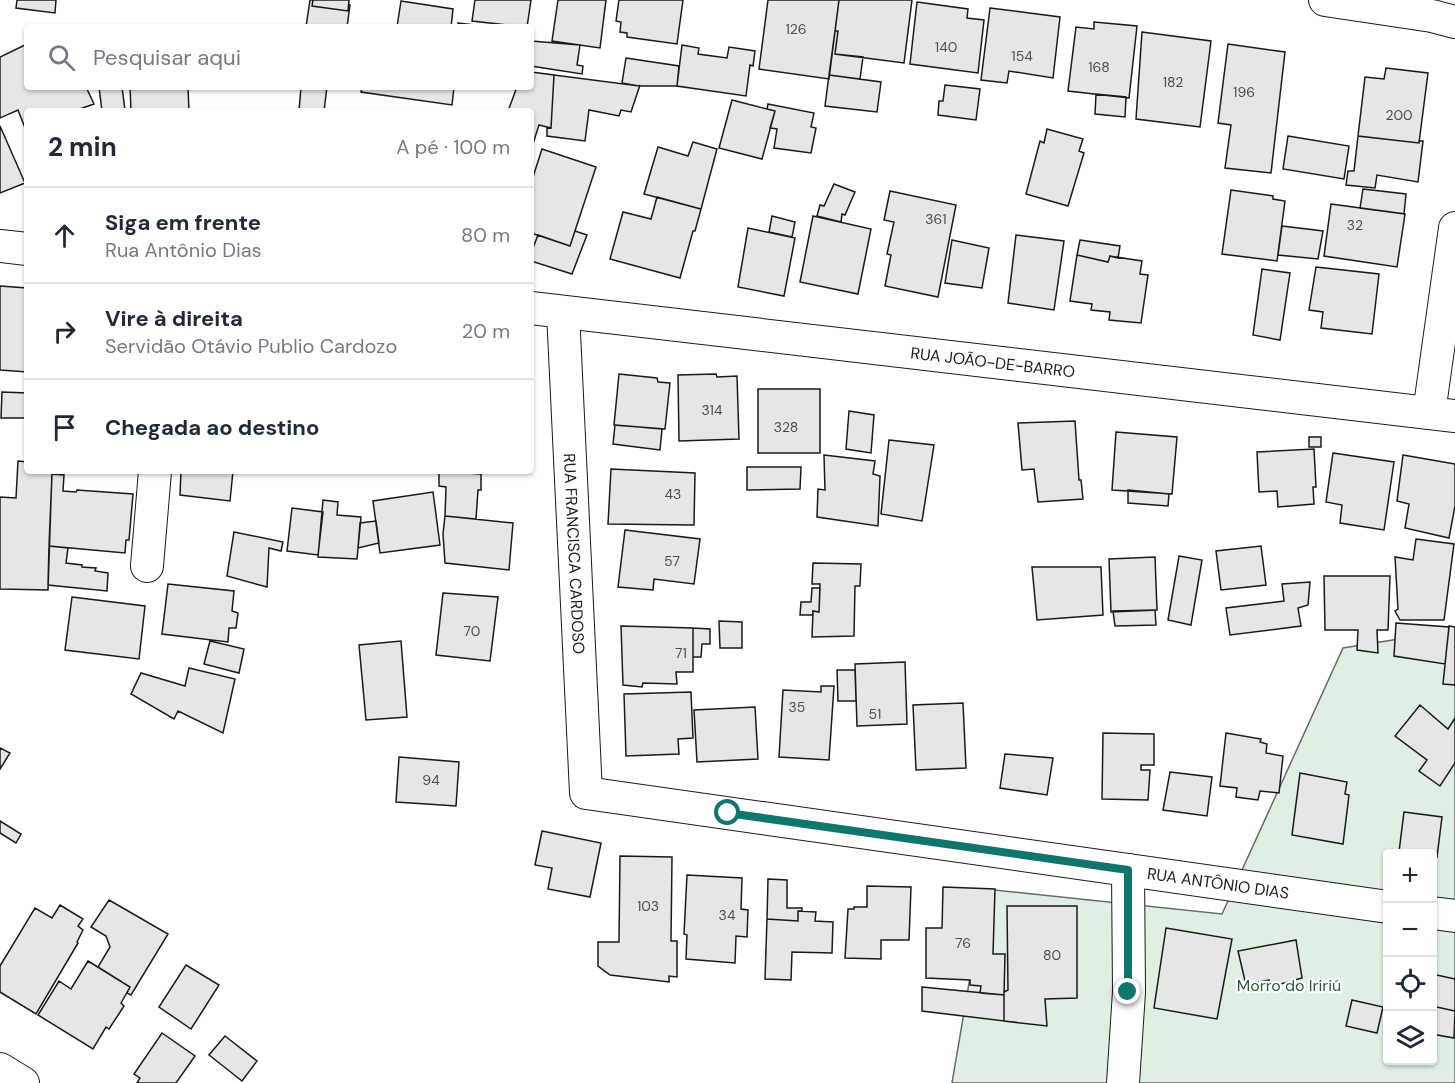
<!DOCTYPE html>
<html lang="pt">
<meta charset="utf-8">
<style>
body{margin:0;font-family:"DM Sans",sans-serif;background:#f2f2f3;color:#1f2937}
.controls{position:absolute;right:18px;bottom:18px;display:grid;overflow:hidden;border-radius:6px;box-shadow:0 2px 4px #0004}
.controls button{width:54px;height:54px;display:grid;place-items:center;padding:0;border:0;border-bottom:2px solid #e0e1e3;background:#fff;color:#1f2937;font:30px sans-serif}
.stop{position:absolute;width:18px;height:18px;margin:-14px;border:4px solid #0f766e;border-radius:50%;background:#fff}
.stop.end{background:#0f766e;border-color:#fff;box-shadow:0 2px 6px #0008}
.list{margin:0;padding:0;list-style:none}
h2{display:flex;justify-content:space-between;align-items:center;height:78px;margin:0;padding:0 24px;font-size:26px}
h2 small{font-size:20px;font-weight:400;color:#747a83}
.list li{display:grid;grid-template-columns:39px 1fr auto;gap:18px;align-items:center;box-sizing:border-box;height:96px;padding:0 24px;border-top:2px solid #e0e1e3}
.list b{display:block;font-size:22px;white-space:nowrap}
.list p{margin:0;font-size:20px;white-space:nowrap;color:#747a83}
.list em{font-size:20px;font-style:normal;color:#747a83}
.icon{flex:none;width:33px;height:33px;fill:none;stroke:currentColor;stroke-width:2;stroke-linecap:round;stroke-linejoin:round}
.map{position:relative;flex:none;width:1455px;height:1083px;overflow:hidden}
.search{position:absolute;background:#fff;box-shadow:0 2px 4px #0004;left:24px;top:24px;width:510px;height:66px;display:flex;align-items:center;gap:15px;box-sizing:border-box;padding:0 21px;border-radius:6px;color:#747a83;font-size:22px}
.panel{position:absolute;background:#fff;box-shadow:0 2px 4px #0004;left:24px;top:108px;width:510px;height:366px;border-radius:6px}
.map>svg:first-child{display:block}
.green{fill:#e0efe3;stroke:#6a6a6a;stroke-width:1.5;fill-rule:evenodd}
.building{fill:#e6e6e6;stroke:#1a1a1a;stroke-width:1.5}
.lines{fill:none;stroke-linecap:round;stroke-linejoin:round}
.minor-casing{stroke:#1a1a1a;stroke-width:34}
.minor{stroke:#fff;stroke-width:32}
.route{stroke:#0f766e;stroke-width:8}
.labels{text-anchor:middle;dominant-baseline:central;stroke-width:4.5;stroke-linejoin:round;paint-order:stroke}
.number-label{font-size:14px;fill:#4d4d4d}
.street-label{font-size:16px;fill:#1a1a1a;stroke:#fff}
.park-label{font-size:16px;fill:#2b5a34;stroke:#fff}
</style>
<div class="map">
<svg width="1455" height="1083" viewBox="0 0 1455 1083">
<rect width="100%" height="100%" fill="#fff"/>
<!-- green -->
<path class="green" d="M1455,630v453h-503l33,-194 237,25 121,-266zM1388,854h44v206h-44z"/>
<!-- building -->
<path class="building" d="M17,0h39l-1,13 -39,-5z
M310,0h3l-1,6 36,5 1,-7 1,1 -3,22h-41z
M313,0h36l-1,11 -36,-5z
M475,0h56l-4,27 -55,-6z
M558,0h48l-6,48 -48,-7z
M619,0h64l-6,44 -50,-7v-4l-7,-1 1,-10 -5,-1z
M768,0h71l-10,79 -70,-10z
M839,0h73l-8,63 -69,-9 3,-23h-3z
M401,1l52,8 -2,18h-54z
M917,2l51,7 -1,9 17,2 -6,53 -68,-9z
M990,8l70,9 -7,61 -44,-7 -2,12 -26,-3z
M1094,22l43,4 -8,72 -61,-7 8,-64 18,2z
M458,23l24,3v1h-24z
M835,31h3l-3,23 28,3 -3,22 -31,-4z
M1142,32l69,9 -11,86 -64,-8z
M531,41l49,4 -3,20 6,1 -1,8 -51,-8z
M27,44v43h59l8,17 -20,7h-47v16l-2,1 -7,-18 -18,8v-61z
M1228,44l57,8 -14,121 -46,-5 6,-43 -13,-2z
M682,45l17,3 -1,6 29,4 2,-11 26,4 -2,15 -3,-1 -4,31 -69,-10z
M626,58l53,8 -2,20h-38l-17,-3z
M1386,68l42,5 -9,70 -61,-7 7,-59 19,2z
M531,72l23,3 -3,53 -12,-3 -8,25v-39h-23l9,-24h14z
M554,75l85,11 1,-1 -9,27 -10,-2 -2,6 -30,-6 -4,31 -38,-5v-9l4,1z
M829,75l52,7 -4,30 -52,-6z
M945,85l35,4 -4,31 -38,-5 1,-14h4z
M99,87h23l3,23 -23,1z
M130,87h58l1,24h-58z
M301,87h26l-3,24h-25z
M362,87h92l-2,18 -91,-13z
M1096,94l30,3 -1,20 -30,-3z
M732,100l43,11 -13,48 -43,-11z
M768,104l46,9 -3,14 5,1 -5,25 -37,-5 3,-19 -7,-1 5,-17 -8,-2z
M0,126l25,57 -25,10z
M1047,129l36,10 -4,12 5,2 -16,53 -42,-12 14,-53 4,2z
M1288,136l61,10 -5,33 -61,-10z
M1358,136l61,7v-2h4l-5,41 -41,-7 -2,13 -29,-3 2,-14h6z
M693,142l24,7 -16,60 -57,-15 14,-47 30,9z
M542,149l54,18 -26,79 -39,-13v-50z
M834,184l21,8 -10,23 -3,-1 -1,8 -24,-6 3,-11 4,1z
M1363,189l43,5 -2,20 -44,-6z
M1231,190l42,6v3l12,2 -8,60 -55,-7z
M890,191l66,14 -18,92 -53,-11 6,-31 -4,-1 7,-32 -10,-2z
M657,197l44,12 -6,22h-2l-13,47 -70,-19 13,-47 28,7z
M1331,204l74,10 -8,53 -73,-11z
M772,216l23,6 -3,15 -23,-5z
M813,216l58,13 -13,65 -58,-12z
M1282,226l41,5 -5,28 -40,-4z
M748,228l47,10 -11,58 -46,-9z
M575,231l12,4 -15,39 -41,-13v-8l7,-18 32,11z
M1016,235l48,6 -10,69 -46,-7z
M952,240l37,8 -7,40 -37,-5z
M1080,240l40,6 -2,12 -8,-2 -2,6 -31,-7z
M1077,255l31,7 2,-6 32,5 -2,13 8,1 -7,48 -32,-3 1,-8 -19,-2 1,-6 -22,-3z
M1316,267l63,7 -7,60 -51,-6 2,-16 -14,-2z
M1262,269l28,4 -10,67 -27,-5z
M0,286l27,2v84l-27,-2z
M619,374l38,4 1,4 12,1 -5,46 -51,-4z
M716,374l1,3 20,-1 2,63 -60,2 -1,-66z
M758,389h62v64h-62z
M2,392l25,1v25h-26z
M849,411l25,4 -3,38 -25,-4z
M1075,421l4,59h2l2,19 -45,3 -4,-33 -12,1 -4,-47z
M615,425l47,4 -2,21 -47,-6z
M1116,432l61,5 -5,57 -60,-4z
M1309,437h12v10h-12z
M889,440l45,5 -12,76 -41,-7z
M1314,449l2,38h-3l1,17 -36,3 -1,-16 -18,1 -2,-40z
M1333,453l61,9 -10,68 -44,-7 2,-18 -16,-3z
M824,455l51,6 -2,13 7,2 -2,50 -61,-9 1,-28 7,1z
M1403,455l52,9v42l-6,32 -44,-10 4,-24 -12,-3z
M18,461l9,1v9h25l-4,119 -48,-1v-92l16,1z
M747,467h54l-1,22 -53,1z
M611,469l84,4 -1,52 -86,-1z
M181,471h52l-3,30 -50,-6z
M439,471l42,3v16h-3l-2,29 -31,-3 1,-29 -7,-1z
M52,474l12,1 -1,16 13,1 1,-2 56,4 -4,46h-3l-1,13 -76,-7z
M1128,490l41,4 -1,12 -40,-3z
M433,492l7,53 -60,8 -7,-52z
M323,500l15,2 -1,13 24,2 -4,42 -39,-2z
M292,508l31,4 -5,43 -31,-4z
M445,516l68,7 -4,47 -64,-7 -2,-29z
M376,521l3,22 -21,5 2,-25z
M625,530l75,9 -6,45 -40,-5 -1,11 -35,-3z
M234,532l49,10 -2,9 -12,-3 -2,39 -40,-11z
M1416,539l38,5 -10,76h-44l-5,-9 3,-2 -3,-52 18,3z
M49,546l19,2 -2,15 16,2v2l14,1 -1,3 13,2 -1,18 -59,-6z
M1261,546l5,39 -45,5 -5,-39z
M1179,556l23,4 -11,65 -23,-5z
M1155,557l2,53 -46,2 -2,-53z
M813,563l48,1 -1,22h-5l-1,50 -42,1 1,-26 6,1 1,-28h-8z
M1032,567h69l2,48 -66,5z
M1324,576h66l-2,54h-11l1,23 -21,-3 1,-20h-33z
M1310,582l-2,23 -10,3 3,18 -71,9 -4,-27 58,-7 -2,-17z
M168,584l66,7 -2,20 6,2 -2,15h-7l-1,14 -66,-8z
M812,588h8l-1,24 -6,-1v4h-13l1,-13h10z
M443,593l55,4 -8,64 -54,-6z
M72,597l73,9 -6,53 -74,-9z
M1155,610l1,15 -41,1 -2,-15z
M719,621l23,1v26h-22z
M1396,623l53,4 -4,37 -51,-8z
M621,626l72,2v44h-17l1,12 -34,-1 -1,4 -19,-2z
M1449,626l6,1v58l-12,-1z
M693,628l17,1v15h-8l-1,13h-8z
M210,641l34,8 -5,24 -35,-9z
M401,641l6,76 -41,3 -7,-75z
M905,662l2,62 -50,2 -2,-62z
M189,668l46,11 -12,54 -45,-22 -4,8 -43,-25 10,-21 44,13z
M837,670h18l1,31h-18z
M821,686h13l-5,74 -50,-3 4,-67 38,2z
M691,692l2,46 -15,1 1,15 -53,2 -2,-62z
M963,703l3,65 -50,2 -3,-65z
M1420,705l28,24 7,-11v45l-15,23 -21,-15 8,-11 -32,-24z
M755,707l3,52 -61,3 -3,-52z
M1103,733l51,1v31h-13v5h9l-2,30 -46,-1z
M1226,733l35,6 -1,3 7,2 -1,9 17,3 -4,37 -19,-2 -2,9 -22,-3 1,-9 -17,-2z
M0,748l10,5 -10,16z
M1005,754l48,4 -6,37 -47,-7z
M399,757l60,5 -3,44 -60,-4z
M1170,772l42,5 -5,39 -44,-6z
M1300,773l47,9 -2,12 4,1 -6,49 -51,-9z
M1404,812l38,5 -5,40 -5,-1v-2l-33,-2z
M0,821l21,13 -5,9 -16,-10z
M542,831l59,12 -11,54 -42,-8 4,-21 -17,-3z
M620,856l52,1 -1,84h6v36l-8,-1v6l-59,-7 -12,-9v-24h21z
M687,875l55,3 -1,31 7,1 -1,27 -11,-1 -1,27 -49,-4 1,-24 -3,-1z
M768,879l19,1v28h15v3h-4v10l-31,-2z
M867,886l44,1 -2,53h-28v19l-36,-1 3,-49h6v-2h13z
M943,887l52,2 -2,65h12l-1,41 -24,-2 1,-7 -11,-1v-5l-44,-2v-50h16z
M109,900l59,34 -37,61 -4,-2 3,-6 -32,-20 12,-20 -4,-11 -15,-9z
M60,905l23,14 -5,7 5,4 -6,12 1,1 -42,71 -36,-22v-26l35,-58 17,10z
M1007,906h70v92l-32,1 2,27 -43,-5v-29l4,-2z
M798,911l18,1 -1,9 18,1 -1,31 -40,-1 -1,28 -26,-1 2,-60 31,2z
M1166,928l66,11 -15,80 -63,-11z
M1296,940l6,38 -32,9 -1,-7 -23,5 -8,-34z
M88,961l42,26 -9,16 3,3 -15,23 -3,-2 -13,22 -55,-34 21,-34 12,8z
M186,965l33,20 -28,44 -32,-22z
M1432,974l23,5v32l-23,-5z
M922,987l82,8v26l-82,-10z
M1352,1000l31,7 -6,26 -31,-7z
M1432,1006l23,5 -1,27 -22,-4z
M162,1033l33,23 -19,27h-39l3,-5 -6,-4z
M225,1036l32,25 -15,20 -33,-26z"/>
<g class="lines">
<!-- minor casing -->
<g class="minor-casing">
<g id="minor">
<path d="M1325,0l107,16 23,6"/>
<path d="M0,246l27,3"/>
<path id="s1" d="M531,308l924,108"/>
<path id="s2" d="M563,312l23,481 802,114"/>
<path d="M1429,413l26,-185"/>
<path d="M147,566l8,-95"/>
<path d="M1432,913l23,3"/>
<path d="M0,1069l23,14"/>
<path d="M1123,1083l6,-91 -1,-122"/>
</g>
</g>
<!-- minor -->
<use href="#minor" class="minor"/>
</g>
<g class="lines">
<!-- route -->
<path class="route" d="M728,813l400,57v122"/>
</g>
<g class="labels">
<!-- number labels -->
<g class="number-label">
<text x="796" y="29">126</text>
<text x="946" y="47">140</text>
<text x="1022" y="56">154</text>
<text x="1099" y="67">168</text>
<text x="1173" y="82">182</text>
<text x="1244" y="92">196</text>
<text x="1399" y="115">200</text>
<text x="936" y="219">361</text>
<text x="1355" y="225">32</text>
<text x="712" y="410">314</text>
<text x="786" y="427">328</text>
<text x="673" y="494">43</text>
<text x="672" y="561">57</text>
<text x="472" y="631">70</text>
<text x="681" y="653">71</text>
<text x="797" y="707">35</text>
<text x="875" y="714">51</text>
<text x="431" y="780">94</text>
<text x="648" y="906">103</text>
<text x="727" y="915">34</text>
<text x="963" y="943">76</text>
<text x="1052" y="955">80</text>
</g>
<!-- street labels -->
<g class="street-label">
<text stroke="none"><textPath href="#s1" startOffset="465">RUA JOÃO-DE-BARRO</textPath></text>
<text stroke="none"><textPath href="#s2" startOffset="242">RUA FRANCISCA CARDOSO</textPath></text>
<text stroke="none"><textPath href="#s2" startOffset="1120">RUA ANTÔNIO DIAS</textPath></text>
</g>
<!-- park labels -->
<g class="park-label">
<text x="1289" y="985">Morro do Iririú</text>
</g>
</g>
</svg>
<div class="controls">
<button>+</button>
<button>−</button>
<button><svg class="icon" aria-label="locate" viewBox="0 0 24 24"><circle cx="12" cy="12" r="6"/><path d="M12 2v4M12 18v4M2 12h4M18 12h4"/></svg></button>
<button><svg class="icon" aria-label="layers" viewBox="0 0 24 24"><path d="M12 4l9 5-9 5-9-5zM3 14l9 5 9-5"/></svg></button>
</div>
<div class="stop" style="left:728px;top:813px"></div>
<div class="stop end" style="left:1128px;top:992px"></div>
<div class="search"><svg class="icon" aria-label="search" viewBox="0 0 24 24"><circle cx="10" cy="10" r="6"/><path d="M15 15l6 6"/></svg>Pesquisar aqui</div>
<section class="panel">
<h2>2 min<small>A pé · 100 m</small></h2>
<ul class="list">
<li><svg class="icon" aria-label="ahead" viewBox="0 0 24 24"><path d="M12 20V5M6 11l6-6 6 6"/></svg><div><b>Siga em frente</b><p>Rua Antônio Dias</p></div><em>80 m</em></li>
<li><svg class="icon" aria-label="right" viewBox="0 0 24 24"><path d="M7 20v-9h11M14 6l5 5-5 5"/></svg><div><b>Vire à direita</b><p>Servidão Otávio Publio Cardozo</p></div><em>20 m</em></li>
<li><svg class="icon" aria-label="arrive" viewBox="0 0 24 24"><path d="M6 21V4h12l-3 4 3 4H6"/></svg><div><b>Chegada ao destino</b></div></li>
</ul>
</section>
</div>
